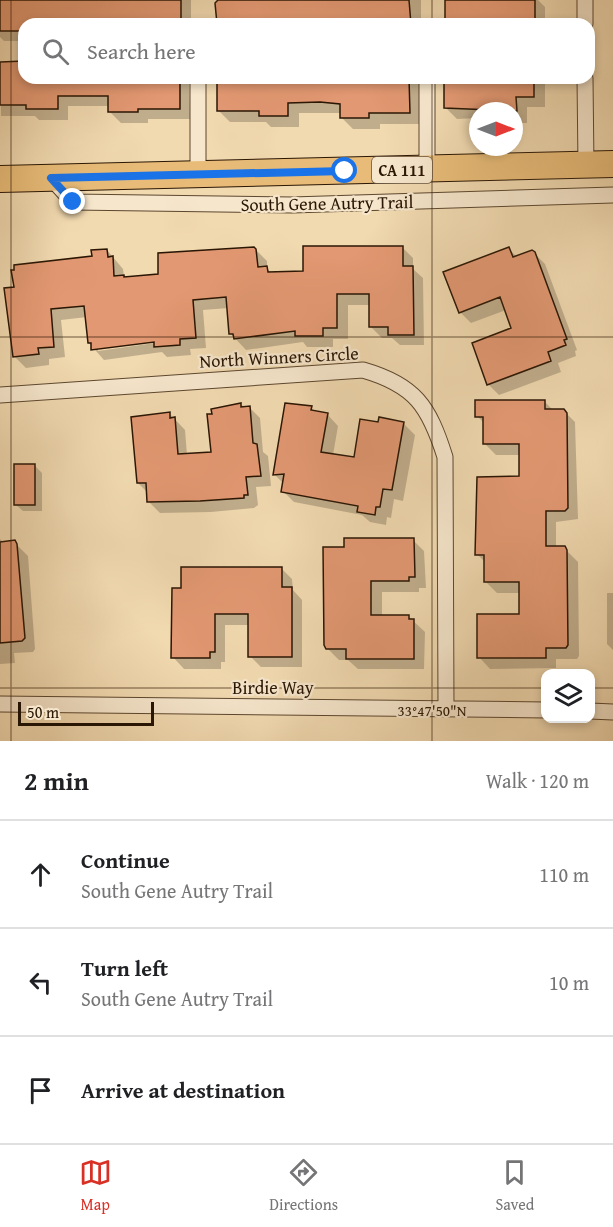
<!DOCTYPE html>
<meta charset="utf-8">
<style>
body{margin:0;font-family:"Gentium Book Plus",serif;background:#f2f2f2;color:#202124}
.controls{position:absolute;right:18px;bottom:18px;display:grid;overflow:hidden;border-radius:12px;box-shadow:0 3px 9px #0003}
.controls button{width:54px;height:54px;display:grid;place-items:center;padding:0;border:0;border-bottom:2px solid #e0e0e0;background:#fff;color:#202124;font:30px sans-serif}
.compass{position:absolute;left:469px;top:102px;width:54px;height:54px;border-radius:50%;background:#fff;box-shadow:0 3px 9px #0003;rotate:90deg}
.scale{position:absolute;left:18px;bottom:15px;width:136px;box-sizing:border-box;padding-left:6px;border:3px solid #2a1604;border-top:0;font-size:16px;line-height:21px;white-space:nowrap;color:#2a1604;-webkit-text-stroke:4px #f6e6cc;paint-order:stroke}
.stop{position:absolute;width:18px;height:18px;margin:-14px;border:4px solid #1a73e8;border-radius:50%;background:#fff}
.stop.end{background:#1a73e8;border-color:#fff;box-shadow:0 2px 6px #0008}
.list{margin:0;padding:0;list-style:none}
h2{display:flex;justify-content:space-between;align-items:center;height:78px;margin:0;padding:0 24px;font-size:26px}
h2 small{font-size:20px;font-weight:400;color:#757577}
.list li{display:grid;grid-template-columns:39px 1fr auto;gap:18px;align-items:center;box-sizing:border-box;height:108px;padding:0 24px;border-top:2px solid #e0e0e0}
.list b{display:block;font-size:22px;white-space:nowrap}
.list p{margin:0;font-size:20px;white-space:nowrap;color:#757577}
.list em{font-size:20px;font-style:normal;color:#757577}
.icon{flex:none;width:33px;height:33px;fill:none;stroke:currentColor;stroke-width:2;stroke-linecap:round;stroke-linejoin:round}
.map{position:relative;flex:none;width:613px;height:741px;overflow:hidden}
.search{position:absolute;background:#fff;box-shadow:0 3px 9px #0003;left:18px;right:18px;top:18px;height:66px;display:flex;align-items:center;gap:15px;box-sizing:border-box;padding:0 21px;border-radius:18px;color:#757577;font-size:22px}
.sheet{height:402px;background:#fff}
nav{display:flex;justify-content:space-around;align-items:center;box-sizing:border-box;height:84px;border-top:2px solid #e0e0e0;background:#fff;font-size:16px;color:#757577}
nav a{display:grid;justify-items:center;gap:3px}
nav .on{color:#d93025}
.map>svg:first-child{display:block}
.shadow{fill:#0003;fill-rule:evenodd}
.building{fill:#e29872;stroke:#2a1604;stroke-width:1.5}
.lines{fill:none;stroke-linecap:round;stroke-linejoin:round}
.street-casing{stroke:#5c472f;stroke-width:17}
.primary-casing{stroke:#2a1604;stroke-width:28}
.street{stroke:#f6e6cc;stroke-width:15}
.primary{stroke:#e8bc78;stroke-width:26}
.route{stroke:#1a73e8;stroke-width:8}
.ticks{fill:none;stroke:#2a1604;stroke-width:1.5;stroke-opacity:0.45}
.labels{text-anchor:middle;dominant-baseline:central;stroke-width:4.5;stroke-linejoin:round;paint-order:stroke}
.shield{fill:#f6e6cc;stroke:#675440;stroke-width:1.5}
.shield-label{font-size:16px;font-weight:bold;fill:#2a1604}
.street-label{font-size:18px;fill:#2a1604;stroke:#f6e6cc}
.ticks-label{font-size:15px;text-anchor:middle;fill:#2a1604;stroke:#f6e6cc;stroke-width:4.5;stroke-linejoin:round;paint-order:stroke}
</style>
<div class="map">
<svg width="613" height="741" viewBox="0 0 613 741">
<rect width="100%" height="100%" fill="#f1d9b0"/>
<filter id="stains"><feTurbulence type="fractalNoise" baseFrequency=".00333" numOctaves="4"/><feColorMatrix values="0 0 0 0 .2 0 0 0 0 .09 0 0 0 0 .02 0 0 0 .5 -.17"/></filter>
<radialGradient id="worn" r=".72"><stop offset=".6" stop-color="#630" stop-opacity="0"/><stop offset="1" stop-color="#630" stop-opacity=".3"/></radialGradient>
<!-- shadow -->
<path class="shadow" d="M0,0h191v24h-167v17h-20l-4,-4z
M219,0h202v24h-203z
M446,0h92l7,7v17h-99z
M0,63h24v15h165l1,41h-42v4h-27l-11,-11v-6h-42v14h-29l-4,-4h-34z
M219,78h194l7,7v39h-40v5h-27l-11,-11v-5h-43v14h-28l-5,-5h-36l-11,-11z
M446,78h99v29h-18v16h-13v-12h-36v7l-21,1 -11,-11z
M402,247l11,11v11l10,9 1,67h-24l-8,-7h-10l-11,-11v-22h-23v34h-15v8h-26l-4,-5 -57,8 -15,-16 -2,-26 -26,2 3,38 -16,1 1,6 -24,2 -5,-5 -58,8 -15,-17 -2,-26 -26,3 4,37 -16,2v6l-23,3 -11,-11v-69l92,-38 16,19 1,8 35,-1 97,-26 11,11v8l5,4h32zM161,339l1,3 -64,9v-3z
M509,249l8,8 17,-4 11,11 32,86 -2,1 1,5 -18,7 3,9 -62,23 -11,-11 -15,-40 40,-15 -7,-19 -35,13 -11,-11z
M544,401l10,10h10l11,11 3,97 -22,3v26h8l14,14 1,94 -2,3h-21v9l-66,1 -11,-12 42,-42v-22h-24l-11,-11v-19l-9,-9 43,-76v-23h-24l-11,-11v-20l-8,-8z
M240,405l9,2 11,11 3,34 5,4 3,30 -15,1 2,18 -4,3 -43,4 -51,1 -11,-11 -1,-9 -10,-10 31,-70 16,17 2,25 25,-2z
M311,408l5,5 11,1 11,12 -5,29 22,4 24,-35h25l11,11 -12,66 -9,-2 -3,19 -4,-1 -1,8 -16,-3 -8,-7 -68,-13 -11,-11 1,-7 -10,-10z
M34,465l8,8v38h-19l-8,-7z
M0,539l4,4 10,-1 14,14 7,93 -2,3 -19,1 1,10 -15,1z
M413,540l11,11 2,37h-7v4h-37v24h26l17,16 -1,37h-66l-10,-9h-9l-12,-12 19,-100z
M281,568l11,11 1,11 9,10v67h-41l-11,-11v-31h-25v37h-4v7h-37l-11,-12 1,-67z
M607,593h6v57l-6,-6z"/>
<!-- building -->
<path class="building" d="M0,0h181v24h-157v7h-24z
M218,0h191l2,24h-194l-2,-21z
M445,0h90v24h-90z
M24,61v17h156v31h-42v3h-30v-16h-50v13h-32v-4h-26v-43z
M217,78h192l1,35h-41v5h-29v-14l-20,-2 -32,1v13h-29v-5h-42z
M444,78h90v19h-18l1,14 -73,-3z
M303,246h100v20h10l1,69h-26v-8h-19v-33h-32v34h-14v8h-28v-5l-61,8 -1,-5h-4l-3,-37 -33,3 3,38 -16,1v6l-26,2v-5l-63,8v-7h-3l-4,-37 -33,3 3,38 -16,1 1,6 -26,3 -9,-69 10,-1 -3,-17h3v-5l78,-9 -1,-6 16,-1 1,8 5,-1 1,20 10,-1v2l34,-3v-21l96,-6 2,2 2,18 9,-1 1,6 35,-1z
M509,247l4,10 19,-7 3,2 32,87 -3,1 2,5 -18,7 3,9 -64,24 -15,-42 39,-15 -11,-31 -41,16 -16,-41z
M475,400h70v9h19l3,4 1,95 -3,3h-19v35h19l2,4 1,95 -2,3h-20v10h-69v-44h42v-32h-35v-27h-9l2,-78 42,-1v-32h-36v-27h-8z
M241,403v4l9,-1 3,37 4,1 4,32 -15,1 2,18h-4v3l-44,3 -53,1 -1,-19h-9l-6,-66 39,-5v6l5,-1 3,37 33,-2 -4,-38h5l-1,-5z
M285,403l27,3 -1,4 17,3 -7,39 33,5 6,-38 18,3 1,-5 25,5 -12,68 -9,-1 -3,18h-4l-1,8 -18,-3 1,-6 -77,-14 3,-18 -11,1z
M14,464h21v41h-21z
M344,538h70l1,39h-6v4h-38v34h38v4h5v40h-68v-10h-20l-2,-4 -1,-98h21z
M15,540l2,4 8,94 -3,3 -22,2v-101z
M181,567h101v20h10v70h-44v-43h-33v38h-5v6h-39l1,-70h9z"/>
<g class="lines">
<!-- street casing -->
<g class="street-casing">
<path id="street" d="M585,0v24
M198,78v98
M427,78v92
M585,78l1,88
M51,178l22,24 219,3 321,-10
M0,395l363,-25c52,15 66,36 82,87l1,250
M0,704l546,6
M590,711l23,1"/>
</g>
<!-- primary casing -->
<g class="primary-casing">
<path id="primary" d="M0,179l613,-15"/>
</g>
<!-- street -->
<use href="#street" class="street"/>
<!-- primary -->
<use href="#primary" class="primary"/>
</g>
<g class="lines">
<!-- route -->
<path class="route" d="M73,202l-22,-24 294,-7"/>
</g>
<!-- ticks -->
<path class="ticks" d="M11,0v741M432,0v24M432,78v663M0,337h613M0,688h546M590,688h23"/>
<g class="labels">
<!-- shield labels -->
<rect class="shield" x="372" y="157" width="60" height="26" rx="4.5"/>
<g class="shield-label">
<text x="402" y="170">CA 111</text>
</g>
<!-- street labels -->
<g class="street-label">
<text transform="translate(327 203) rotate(-1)">South Gene Autry Trail</text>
<text transform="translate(279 357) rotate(-3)">North Winners Circle</text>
<text x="273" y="687">Birdie Way</text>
</g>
</g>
<g class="ticks-label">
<text x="432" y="716">33°47'50"N</text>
</g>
<rect width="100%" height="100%" filter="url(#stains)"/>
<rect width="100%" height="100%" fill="url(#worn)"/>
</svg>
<div class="controls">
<button><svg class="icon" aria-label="layers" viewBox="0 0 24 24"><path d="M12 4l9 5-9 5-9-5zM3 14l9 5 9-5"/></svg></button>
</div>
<svg class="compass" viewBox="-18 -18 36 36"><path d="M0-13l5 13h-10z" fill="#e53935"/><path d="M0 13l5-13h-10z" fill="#757577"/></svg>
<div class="scale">50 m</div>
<div class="stop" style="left:345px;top:171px"></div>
<div class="stop end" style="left:73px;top:202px"></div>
<div class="search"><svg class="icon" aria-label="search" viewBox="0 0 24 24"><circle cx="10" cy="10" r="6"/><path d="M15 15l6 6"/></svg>Search here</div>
</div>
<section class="sheet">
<h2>2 min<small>Walk · 120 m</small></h2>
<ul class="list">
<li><svg class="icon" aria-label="ahead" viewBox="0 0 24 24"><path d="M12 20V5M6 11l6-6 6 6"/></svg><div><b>Continue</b><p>South Gene Autry Trail</p></div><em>110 m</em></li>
<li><svg class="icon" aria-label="left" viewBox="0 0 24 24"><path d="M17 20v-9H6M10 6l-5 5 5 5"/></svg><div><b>Turn left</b><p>South Gene Autry Trail</p></div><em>10 m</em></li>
<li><svg class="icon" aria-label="arrive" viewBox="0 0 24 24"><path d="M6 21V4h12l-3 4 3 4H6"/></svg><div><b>Arrive at destination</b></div></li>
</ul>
</section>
<nav>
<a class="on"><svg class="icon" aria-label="map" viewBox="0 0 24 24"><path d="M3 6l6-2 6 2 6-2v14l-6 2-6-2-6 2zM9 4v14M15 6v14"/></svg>Map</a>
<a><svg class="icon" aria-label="directions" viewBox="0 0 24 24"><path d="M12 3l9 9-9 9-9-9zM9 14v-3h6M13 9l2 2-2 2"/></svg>Directions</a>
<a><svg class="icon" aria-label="saved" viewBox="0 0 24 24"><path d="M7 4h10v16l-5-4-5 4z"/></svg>Saved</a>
</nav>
